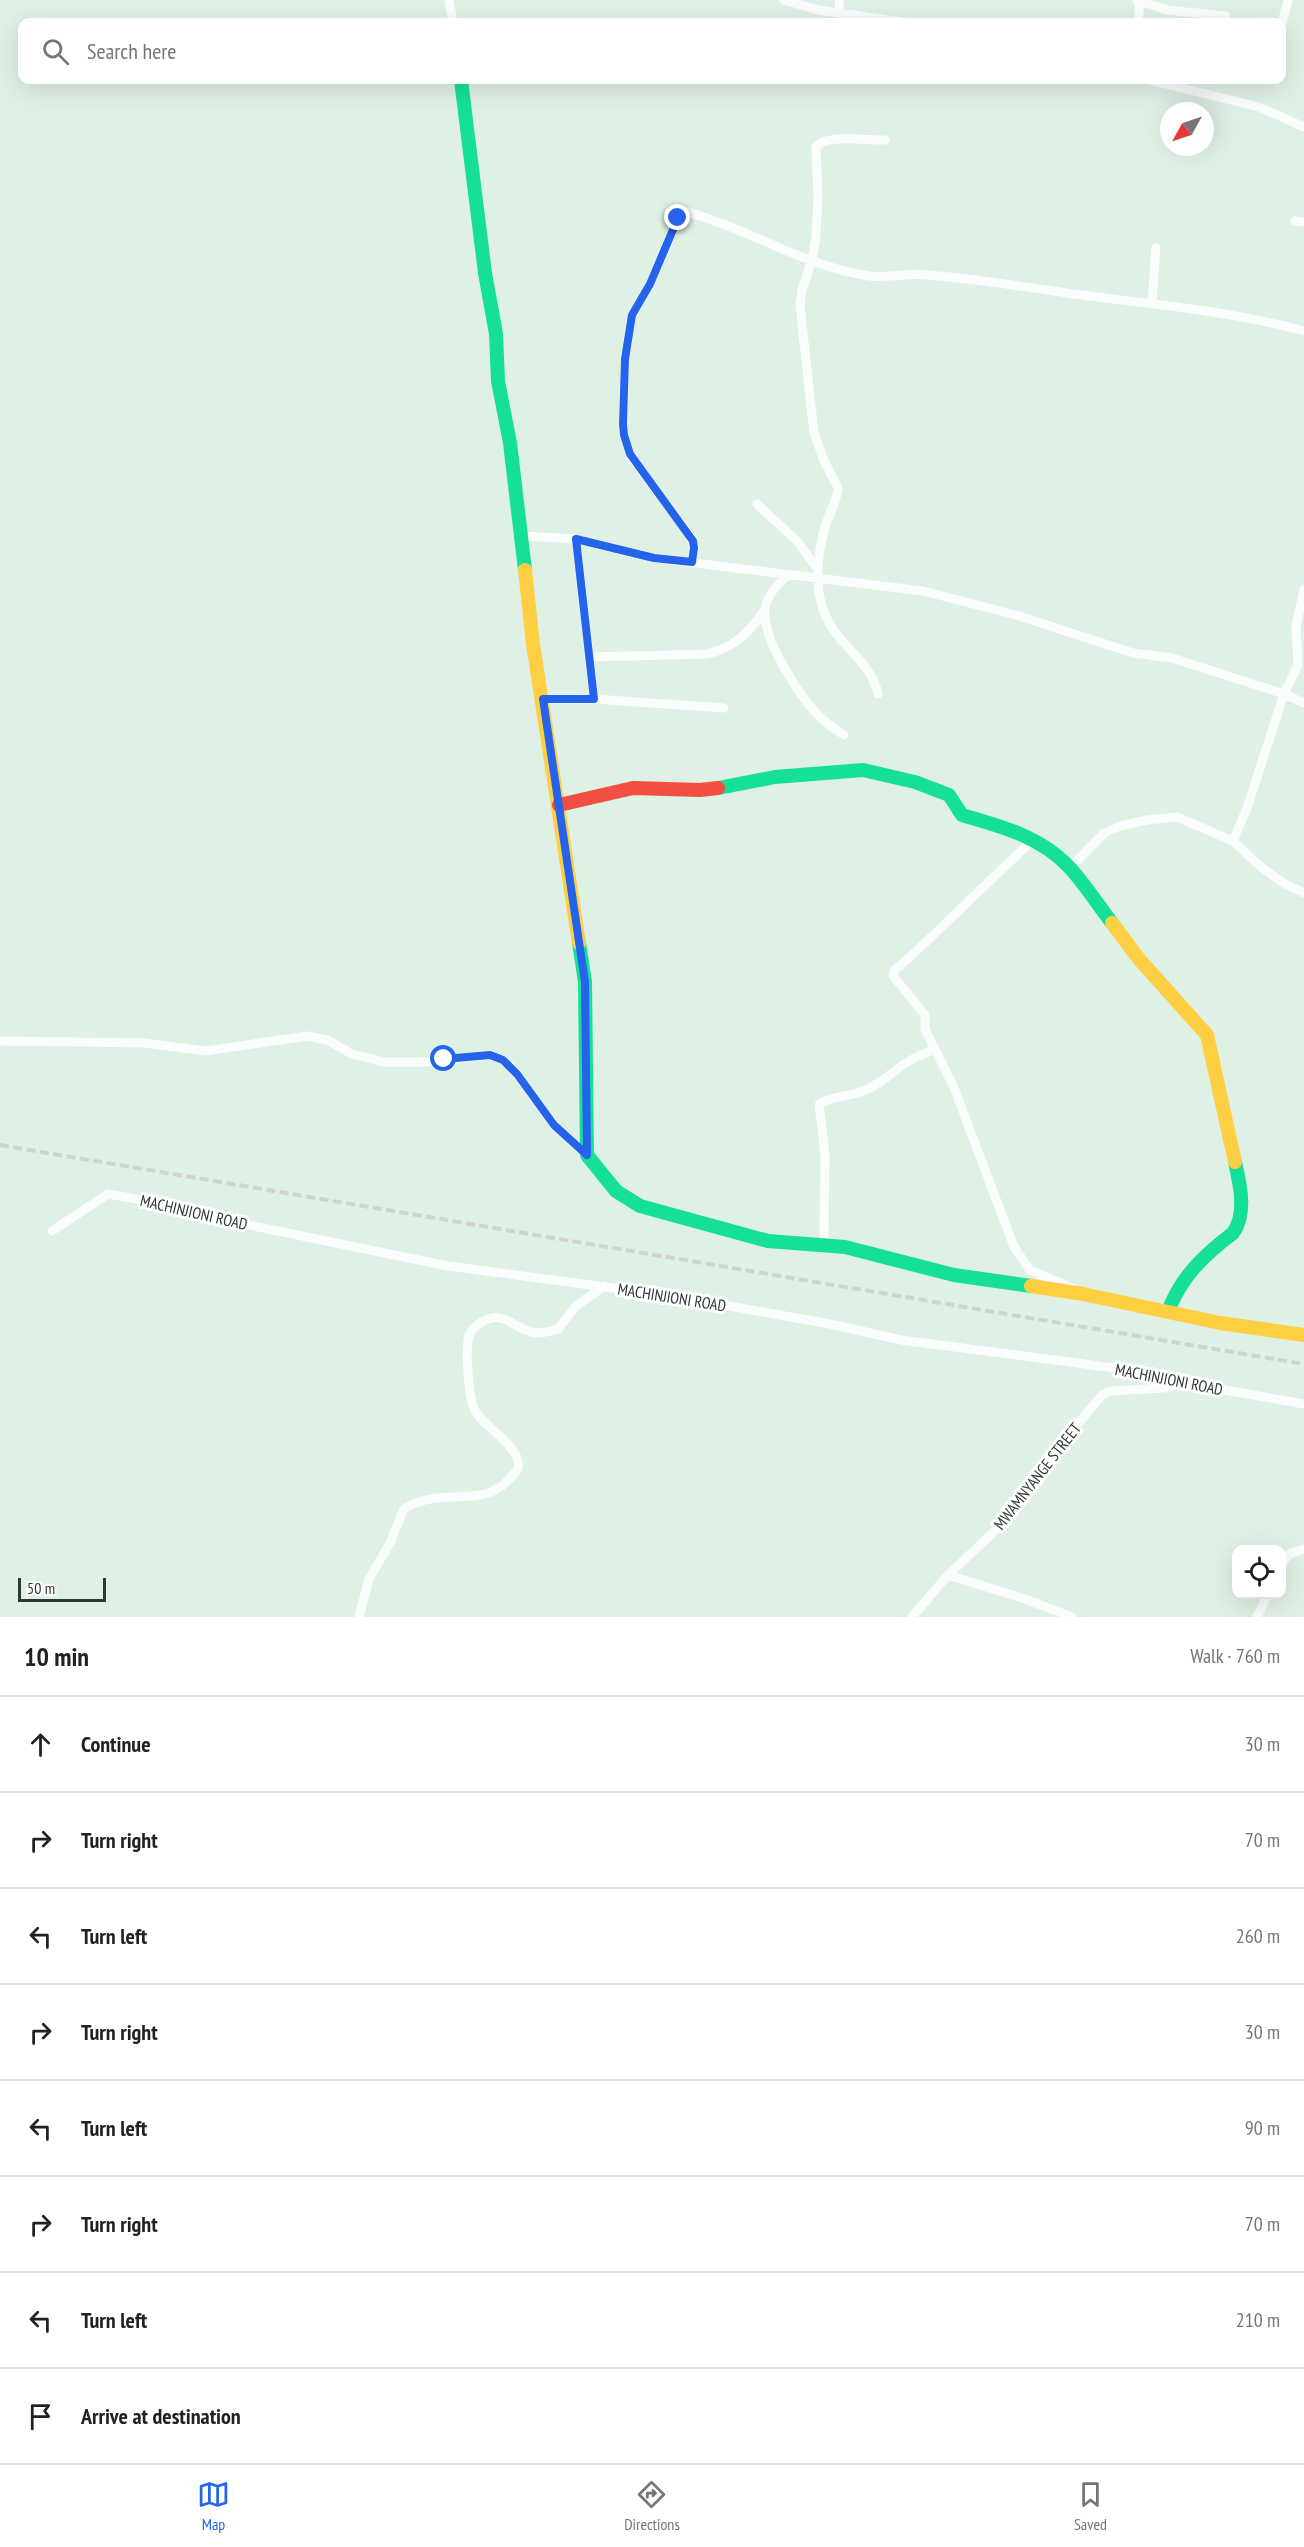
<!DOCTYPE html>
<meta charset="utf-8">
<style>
body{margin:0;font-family:"PT Sans Narrow",sans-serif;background:#f2f2f2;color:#202124}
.controls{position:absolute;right:18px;bottom:18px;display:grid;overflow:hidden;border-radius:12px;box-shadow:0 6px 24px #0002}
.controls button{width:54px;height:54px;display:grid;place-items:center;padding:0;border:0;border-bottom:2px solid #e0e0e0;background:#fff;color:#202124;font:30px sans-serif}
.compass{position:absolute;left:1160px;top:102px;width:54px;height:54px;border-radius:50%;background:#fff;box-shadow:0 6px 24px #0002;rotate:230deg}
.scale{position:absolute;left:18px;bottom:15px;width:88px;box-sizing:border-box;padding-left:6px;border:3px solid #2e3a31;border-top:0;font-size:16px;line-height:21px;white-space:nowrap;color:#2e3a31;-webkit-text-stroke:4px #fff;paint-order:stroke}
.stop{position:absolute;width:18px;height:18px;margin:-14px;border:4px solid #2563eb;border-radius:50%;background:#fff}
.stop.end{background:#2563eb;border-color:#fff;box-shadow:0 2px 6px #0008}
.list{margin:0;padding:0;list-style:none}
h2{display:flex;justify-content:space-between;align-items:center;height:78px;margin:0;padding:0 24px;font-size:26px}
h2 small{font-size:20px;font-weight:400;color:#757577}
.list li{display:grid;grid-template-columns:39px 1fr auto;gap:18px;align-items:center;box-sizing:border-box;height:96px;padding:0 24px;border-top:2px solid #e0e0e0}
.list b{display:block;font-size:22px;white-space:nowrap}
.list em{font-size:20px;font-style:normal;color:#757577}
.icon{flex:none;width:33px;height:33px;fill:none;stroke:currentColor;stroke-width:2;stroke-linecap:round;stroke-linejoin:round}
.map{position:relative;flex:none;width:1304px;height:1617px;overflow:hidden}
.search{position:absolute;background:#fff;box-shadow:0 6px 24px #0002;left:18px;right:18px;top:18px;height:66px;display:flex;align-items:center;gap:15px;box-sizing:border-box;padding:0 21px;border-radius:12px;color:#757577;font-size:22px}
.sheet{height:846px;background:#fff}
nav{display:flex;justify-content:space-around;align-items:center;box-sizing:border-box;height:84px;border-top:2px solid #e0e0e0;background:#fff;font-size:16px;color:#757577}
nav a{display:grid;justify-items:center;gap:3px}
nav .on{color:#2563eb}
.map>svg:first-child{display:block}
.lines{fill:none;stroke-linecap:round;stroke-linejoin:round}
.street{stroke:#fafdfb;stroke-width:9}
.fast{stroke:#16e098;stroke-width:14}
.slow{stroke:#ffcf43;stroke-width:14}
.jam{stroke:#f24e42;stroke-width:14}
.rail{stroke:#cfd4d0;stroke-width:4;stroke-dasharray:9 4.5;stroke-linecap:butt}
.route{stroke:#2563eb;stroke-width:8}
.labels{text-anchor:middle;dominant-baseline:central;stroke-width:6;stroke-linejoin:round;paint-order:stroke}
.street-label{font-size:16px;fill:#2e3a31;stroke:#fff}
</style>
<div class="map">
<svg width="1304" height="1617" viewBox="0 0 1304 1617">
<rect width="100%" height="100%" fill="#dff0e4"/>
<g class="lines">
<!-- street -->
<path class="street" d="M449,0l4,22
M784,0l34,10 85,12
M839,0l1,14
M1137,0l30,10 59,6
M1138,22l2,-21
M1282,23l6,-23
M1149,80l110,27 45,20
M1295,221l9,1
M1152,303l4,-55
M757,504l41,38 20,28
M521,536l55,3 78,19 269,33 93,24 117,38 39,5 112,36 20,9
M576,539l18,160
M692,562l2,-14 -4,-12 -60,-81 -6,-20 -1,-10 2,-66 7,-44 18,-31 28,-66 7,-6c13,2 26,8 38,12 48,18 95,45 146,52 19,2 39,-3 58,-1 55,4 108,14 162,21 72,9 145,16 215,35
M788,575c-10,9 -21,20 -23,34 -4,28 34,87 54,107 7,7 16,13 25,19
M589,657l118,-3c27,-6 43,-22 58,-45
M878,694c-6,-30 -32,-43 -47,-68 -18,-28 -15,-68 -6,-99 4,-14 12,-25 13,-39l-13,-25 -11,-30 -14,-128 2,-15 10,-30 4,-23 2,-40 -2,-50c11,-14 52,-6 69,-7
M543,699h51l130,9
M1033,840c-47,43 -91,89 -139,131l-1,5 32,39v14l28,56 61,162 16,23 44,19
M1233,841l14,-33 37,-114 14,-29 -2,-38 8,-38
M1070,868l34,-35 16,-7 27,-6 30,-3 56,24 29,27 23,16 19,9
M0,1041l145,2 61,8 101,-15 20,4 25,14 32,8h41l65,-7 13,5 8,6 43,59 33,30
M52,1231l56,-37 51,9 56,15 233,48 225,30 157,28 71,16 252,33 33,10 118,21
M824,1245l1,-91 -6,-49c8,-8 32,-9 44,-14 19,-7 27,-18 43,-28 8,-6 20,-10 29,-14
M1282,1564l7,-10 15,-5
M948,1575l77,24 47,18
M359,1617l10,-38 21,-36 14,-34c40,-26 84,7 114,-41 5,-20 -34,-41 -43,-57 -6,-12 -11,-65 -5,-78 3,-6 11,-11 18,-14 16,-6 28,9 43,13 9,2 18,0 27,-3l18,-23 28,-20
M912,1617l36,-42 49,-46 24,-29 16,-27 65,-78 9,-4 53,-3 22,-5
M1257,1617l11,-23"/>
<!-- fast -->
<path class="fast" d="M461,80l24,193 11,61 2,47 12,62 15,127
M718,788l57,-11 88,-7 52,12 34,13 13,20c39,11 79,22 107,52 16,17 29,38 43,56
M579,943l6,39 2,173 29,36 24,15 128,35 77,6 109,28 77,11
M1168,1311c14,-35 35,-55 65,-78 14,-19 7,-49 2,-71"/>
<!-- slow -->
<path class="slow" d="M525,570l8,74 46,299
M1112,923l27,36 68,76 28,127
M1031,1286l52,8 137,29 84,12"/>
<!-- jam -->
<path class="jam" d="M559,805l74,-17 67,2 18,-2"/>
<!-- rail -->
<path class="rail" d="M0,1145l1304,219"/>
</g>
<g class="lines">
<!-- route -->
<path class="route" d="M444,1059l46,-4 13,5 14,14 37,51 33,30 -2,-173 -42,-283h51l-18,-160 78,19 38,4 2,-14 -1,-7 -63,-87 -6,-19 -1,-11 2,-65 7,-44 18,-31 28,-66"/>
</g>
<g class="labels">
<!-- street labels -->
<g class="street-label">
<text transform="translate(194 1212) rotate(13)">MACHINJIONI ROAD</text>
<text transform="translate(672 1297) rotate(9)">MACHINJIONI ROAD</text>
<text transform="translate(1169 1379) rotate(11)">MACHINJIONI ROAD</text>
<text transform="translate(1037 1476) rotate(-52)">MWAMNYANGE STREET</text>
</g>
</g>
</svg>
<div class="controls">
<button><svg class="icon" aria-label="locate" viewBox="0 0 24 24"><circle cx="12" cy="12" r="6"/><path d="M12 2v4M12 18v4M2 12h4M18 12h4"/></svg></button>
</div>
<svg class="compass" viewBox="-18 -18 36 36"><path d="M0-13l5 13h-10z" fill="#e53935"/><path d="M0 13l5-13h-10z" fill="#757577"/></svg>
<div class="scale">50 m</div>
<div class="stop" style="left:444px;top:1059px"></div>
<div class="stop end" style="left:678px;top:218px"></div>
<div class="search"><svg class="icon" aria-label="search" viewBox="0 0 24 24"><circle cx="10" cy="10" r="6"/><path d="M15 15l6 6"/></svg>Search here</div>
</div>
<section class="sheet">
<h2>10 min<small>Walk · 760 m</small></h2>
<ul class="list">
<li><svg class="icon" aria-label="ahead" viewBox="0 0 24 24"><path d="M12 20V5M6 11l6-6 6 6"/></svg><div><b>Continue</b></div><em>30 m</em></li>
<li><svg class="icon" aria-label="right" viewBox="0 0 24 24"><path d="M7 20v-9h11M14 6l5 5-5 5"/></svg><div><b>Turn right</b></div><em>70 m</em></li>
<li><svg class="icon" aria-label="left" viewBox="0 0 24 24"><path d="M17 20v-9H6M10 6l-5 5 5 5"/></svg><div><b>Turn left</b></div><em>260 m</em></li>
<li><svg class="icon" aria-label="right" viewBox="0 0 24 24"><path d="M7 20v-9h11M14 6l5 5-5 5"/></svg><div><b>Turn right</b></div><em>30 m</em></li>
<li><svg class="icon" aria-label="left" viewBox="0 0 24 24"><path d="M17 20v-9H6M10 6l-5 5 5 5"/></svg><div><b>Turn left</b></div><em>90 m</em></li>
<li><svg class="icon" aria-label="right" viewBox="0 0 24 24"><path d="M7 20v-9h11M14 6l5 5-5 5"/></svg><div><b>Turn right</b></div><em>70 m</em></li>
<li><svg class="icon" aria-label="left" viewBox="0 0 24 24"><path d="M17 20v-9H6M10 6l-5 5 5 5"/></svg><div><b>Turn left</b></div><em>210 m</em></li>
<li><svg class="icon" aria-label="arrive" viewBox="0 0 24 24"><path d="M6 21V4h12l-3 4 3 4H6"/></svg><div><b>Arrive at destination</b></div></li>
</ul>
</section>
<nav>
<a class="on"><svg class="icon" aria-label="map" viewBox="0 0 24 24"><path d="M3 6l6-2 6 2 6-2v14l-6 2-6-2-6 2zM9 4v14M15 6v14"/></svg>Map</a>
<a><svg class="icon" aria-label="directions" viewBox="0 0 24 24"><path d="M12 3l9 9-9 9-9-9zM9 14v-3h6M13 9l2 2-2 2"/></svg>Directions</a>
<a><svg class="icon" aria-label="saved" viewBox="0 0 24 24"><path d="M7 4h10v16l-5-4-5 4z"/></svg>Saved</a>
</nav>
